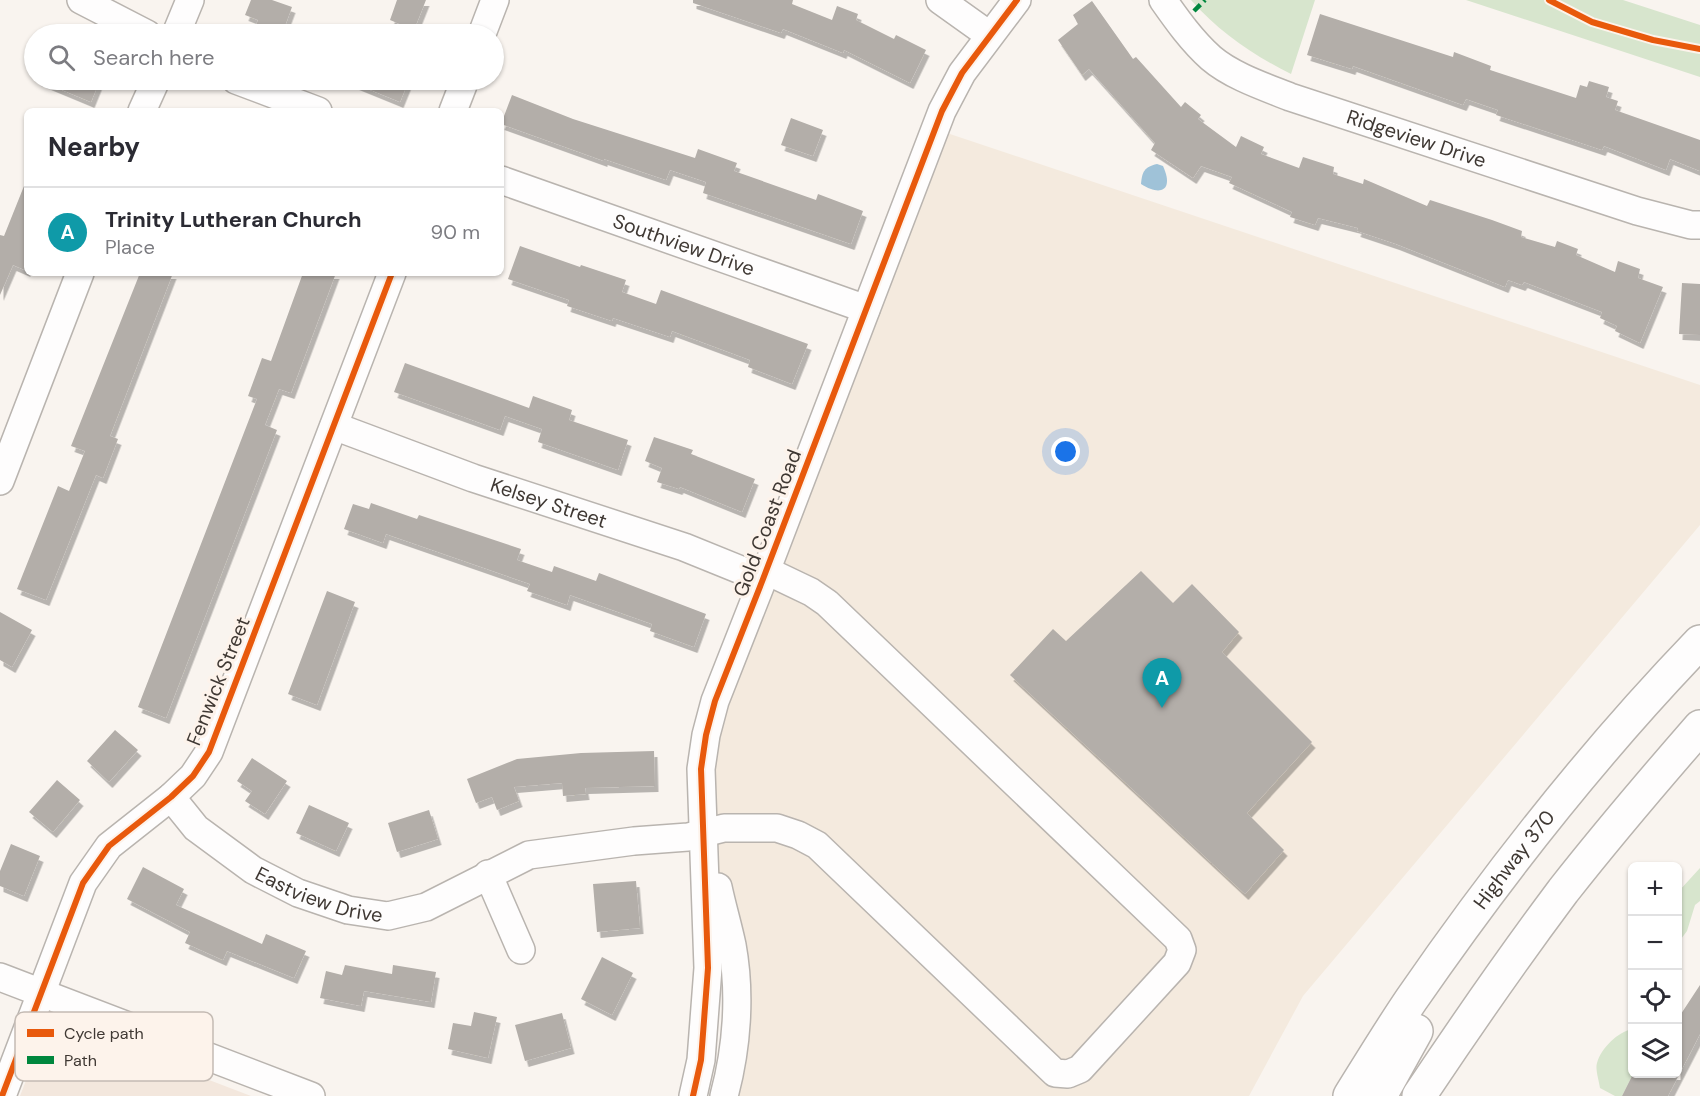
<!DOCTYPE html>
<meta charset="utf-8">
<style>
body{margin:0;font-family:"DM Sans",sans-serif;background:#f2f2f3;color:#2b2b33}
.controls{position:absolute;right:18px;bottom:18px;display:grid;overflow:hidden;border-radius:9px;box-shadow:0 2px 4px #0004}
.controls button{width:54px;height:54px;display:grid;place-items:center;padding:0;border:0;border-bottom:2px solid #e1e1e2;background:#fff;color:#2b2b33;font:30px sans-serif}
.you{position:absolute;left:1066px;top:452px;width:21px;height:21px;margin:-15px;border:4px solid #fff;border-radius:50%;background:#1a73e8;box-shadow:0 0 0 9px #1a73e833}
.badge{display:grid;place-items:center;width:39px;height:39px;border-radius:50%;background:#807a75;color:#fff;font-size:20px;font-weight:700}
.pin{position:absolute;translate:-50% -50px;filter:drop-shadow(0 2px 3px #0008)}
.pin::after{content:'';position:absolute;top:32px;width:21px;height:18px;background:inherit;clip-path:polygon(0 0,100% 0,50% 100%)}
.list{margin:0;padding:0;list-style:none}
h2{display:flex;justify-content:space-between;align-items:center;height:78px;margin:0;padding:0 24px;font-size:26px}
h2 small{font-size:20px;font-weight:400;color:#7c7c81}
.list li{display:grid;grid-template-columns:39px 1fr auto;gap:18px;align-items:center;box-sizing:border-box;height:90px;padding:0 24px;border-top:2px solid #e1e1e2}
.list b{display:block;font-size:22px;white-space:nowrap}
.list p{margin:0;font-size:20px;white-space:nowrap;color:#7c7c81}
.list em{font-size:20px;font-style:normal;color:#7c7c81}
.icon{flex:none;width:33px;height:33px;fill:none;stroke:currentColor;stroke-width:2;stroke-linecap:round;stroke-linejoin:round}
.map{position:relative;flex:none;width:1700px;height:1096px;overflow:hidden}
.search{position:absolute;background:#fff;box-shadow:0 2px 4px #0004;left:24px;top:24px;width:480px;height:66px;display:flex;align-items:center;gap:15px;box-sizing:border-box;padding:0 21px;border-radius:33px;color:#7c7c81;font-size:22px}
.panel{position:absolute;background:#fff;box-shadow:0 2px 4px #0004;left:24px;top:108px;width:480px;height:168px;border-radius:9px}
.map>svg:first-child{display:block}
.commercial{fill:#f4eade}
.built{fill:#f3e7dd}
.green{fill:#d7e5cd}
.water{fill:#9fc2d8}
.building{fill:#b3aea9;filter:url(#shadow)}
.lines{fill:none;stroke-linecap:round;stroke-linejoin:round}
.minor-casing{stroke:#b9b4af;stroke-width:30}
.highway-casing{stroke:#b9b4af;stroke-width:36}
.minor{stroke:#fefdfd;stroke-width:27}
.highway{stroke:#fefdfd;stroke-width:33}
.quiet{stroke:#00873e;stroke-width:4.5;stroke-dasharray:9 4.5;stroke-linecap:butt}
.cycleway-casing{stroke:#fdf3eb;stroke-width:10}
.cycleway{stroke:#e8590c;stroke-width:6}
.labels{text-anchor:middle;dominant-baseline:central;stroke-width:6;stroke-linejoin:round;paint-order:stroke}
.street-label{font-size:20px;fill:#3f3833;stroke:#fdf3eb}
.key{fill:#fdf3eb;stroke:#c4bbb4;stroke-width:1.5}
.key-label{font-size:16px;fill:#3f3833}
</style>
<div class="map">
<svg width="1700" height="1096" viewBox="0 0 1700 1096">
<defs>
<filter id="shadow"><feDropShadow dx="3.5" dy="6" stdDeviation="0" flood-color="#0004"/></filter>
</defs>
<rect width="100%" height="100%" fill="#f9f4ef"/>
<!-- commercial -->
<path class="commercial" d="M935,129l765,256v140l-397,471 -54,100h-525l9,-46 -28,-217 -4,-64z"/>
<!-- built -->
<path class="built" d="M56,1027l17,1 178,68h-231l23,-60z"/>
<!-- green -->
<path class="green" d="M1191,0h124l-24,74c-38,-19 -72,-42 -100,-74z
M1466,0h157l77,25v52z
M1700,868v33l-5,4 -8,26 -9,12v-51z
M1632,1029l1,45 -11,22h-7l-15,-8c-1,-7 -5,-19 -3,-25 4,-15 21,-31 35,-34z"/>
<!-- water -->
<path class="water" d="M1157,164l6,2c11,24 -2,31 -22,18 1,-12 3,-17 16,-20z"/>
<!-- building -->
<path class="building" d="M251,0h21l20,7 -10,27h-29l5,-14 -13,-5z
M397,0h29l-12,30 -24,-10z
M693,0h100l-1,4 40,16 5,-14 21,8 -2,6 38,19 2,-4 30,15 -16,33 -66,-33 -1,3 -60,-24 -2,4 -88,-30z
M1092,1l41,58 3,-2 45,50 4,-5 16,13 -3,4 38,28 5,-11 23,11 -3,7 38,14 4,-11 31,10 -1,7 30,10 1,-5 63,27 3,-6 62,20 30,11 -1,6 34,10 2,-6 21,8 -2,6 39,17 3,-11 22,8 -2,9 25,9 -23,56 -25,-12 2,-5 -17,-8 2,-6 -78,-30 -2,3 -14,-5 -3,7 -109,-43 -39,-13 1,-3 -40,-10 -3,7 -25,-8 2,-5 -63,-29 3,-6 -31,-11 -8,12 -42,-28 4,-7 -66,-74 -7,6 -24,-35 20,-16 -5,-9z
M1320,14l133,43 1,-5 37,14 -1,4 86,28 4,-13 7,2 2,-6 20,6 -3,10 12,4 -3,9 85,30v31l-30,-12 -4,11 -62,-24 -2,4 -106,-35 2,-5 -32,-11 -3,6 -110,-39 -1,3 -45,-14z
M38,80h62l-9,22z
M346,80h63l-9,22z
M512,95l61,24 122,39 3,-9 39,14 -3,8 82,29 2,-6 45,17 -12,33 -148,-51 3,-11 -36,-12 -4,10 -62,-21v2l-103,-37z
M791,118l32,12 -10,26 -32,-11z
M26,181l1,90 -14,-6 -13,30v-60l4,1z
M520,246l60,21 1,-2 45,15 -4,12 34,12 5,-14 147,54 -16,40 -44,-17 2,-7 -78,-29 -2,6 -57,-19 -1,3 -45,-15 2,-6 -61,-21z
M140,273h33l-63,163 8,3 -15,39 -7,-3 -50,125 -29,-11 41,-103 11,5 16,-40 -14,-5z
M303,273h33l-45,120 -12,-4 -14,36 12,5 -111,288 -28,-11 119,-308 -9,-3 14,-38 9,3z
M1682,283l18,1v51l-21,-1z
M405,363l124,45 4,-12 39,14 -3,10 59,20 -10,30 -80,-28 4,-13 -37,-13 -5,14 -106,-38z
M654,437l39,13 -2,4 64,25 -13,33 -62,-25 -1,2 -22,-7 5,-14 -17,-7z
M371,503l46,16 2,-4 102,34 -4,11 35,12 2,-6 42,15 3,-8 107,41 -12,33 -44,-16 2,-7 -82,-29 -3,10 -40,-14 3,-7 -144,-50 -3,9 -39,-14 9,-25 16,5z
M1141,571l32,32 19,-19 47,48 -17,20 90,90 -65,71 37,37 -39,44 -235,-219 43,-46 13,12z
M327,591l28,11 -38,103 -29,-11z
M0,612l32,18 -20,37 -12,-7z
M115,730l23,20 -29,32 -22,-21z
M654,751l1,35 -70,2 1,6 -23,2 -1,-13 -48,4 5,14 -22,9 -5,-13 -16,6 -9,-24 50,-20 64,-6z
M252,758l35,23 -22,33 -20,-13 7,-10 -15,-10z
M57,780l23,20 -27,32 -24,-20z
M309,805l40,18 -13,28 -40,-18z
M429,810l9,29 -41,13 -9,-29z
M11,844l29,12 -16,40 -24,-10v-15z
M143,867l41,22 -8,16 86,39 4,-10 40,17 -12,27 -67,-27 -4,9 -38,-17 5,-11 -63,-33z
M636,881l4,47 -43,4 -4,-48z
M602,957l31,16 -21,42 -31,-16z
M345,965l47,9 1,-9 43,7 -5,30 -67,-11 -3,15 -41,-8 6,-27 16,4z
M1700,985v49l-32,62h-46l11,-22h44v-54z
M474,1012l23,5 -9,41 -40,-9 5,-26 18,3z
M562,1013l9,35 -46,13 -10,-36z"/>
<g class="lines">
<!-- minor casing -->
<g class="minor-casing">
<g id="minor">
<path d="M81,0l66,34"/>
<path d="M940,0l49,35"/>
<path id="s1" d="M1163,0c14,20 29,41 48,58 21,18 54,29 79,39l347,114 54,14h9"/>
<path d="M176,34l14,-34"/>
<path d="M482,34l13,-34"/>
<path d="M236,80l82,31"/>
<path d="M142,111l14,-31"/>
<path d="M453,111l12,-31"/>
<path id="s2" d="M501,180l365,129"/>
<path id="s3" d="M334,426l139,52 211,69 79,32"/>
<path d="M0,481l80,-208"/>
<path id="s4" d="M171,797l25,31 57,42 45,23 50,17 40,6 38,-9 103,-52 105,-14 54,-4 36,-9h53l21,7 19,10 238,228 13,1 12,-5 97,-106 5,-13 -4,-11 -351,-336 -16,-11 -44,-21"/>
<path d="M488,874l33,76"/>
<path d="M718,887c4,19 10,39 14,58 9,49 5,103 -8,151"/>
<path d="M0,977l311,119"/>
<path d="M2,1096l81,-213 26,-37 62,-49 22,-21 16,-24 183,-479"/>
<path d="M693,1096l8,-36 7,-92 -7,-199 5,-34 9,-34 48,-122 179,-468 20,-38 55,-73"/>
</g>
</g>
<!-- highway casing -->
<g class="highway-casing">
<g id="highway">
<path id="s5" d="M1350,1096c20,-32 40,-65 61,-96 87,-126 183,-248 289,-358"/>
<path d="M1380,1096l36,-65"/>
<path d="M1419,1096c46,-69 94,-138 144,-205 44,-56 90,-110 137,-164"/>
</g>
</g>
<!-- minor -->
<use href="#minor" class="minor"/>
<!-- highway -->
<use href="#highway" class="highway"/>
<!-- quiet -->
<path class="quiet" d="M1194,11l11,-11"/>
<!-- cycleway casing -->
<g class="cycleway-casing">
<path id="cycleway" d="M1549,0l43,22 61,18 47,9
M2,1096l81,-213 26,-37 62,-49 22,-21 16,-24 183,-479
M693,1096l8,-36 7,-92 -7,-199 5,-34 9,-34 48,-122 179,-468 20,-38 55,-73"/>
</g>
<!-- cycleway -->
<use href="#cycleway" class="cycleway"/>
</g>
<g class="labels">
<!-- street labels -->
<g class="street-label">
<text stroke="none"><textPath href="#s1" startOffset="297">Ridgeview Drive</textPath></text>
<text stroke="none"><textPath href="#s2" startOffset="194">Southview Drive</textPath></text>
<text stroke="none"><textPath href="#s3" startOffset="228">Kelsey Street</textPath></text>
<text transform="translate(767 523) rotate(-69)">Gold Coast Road</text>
<text transform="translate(218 681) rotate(-68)">Fenwick Street</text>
<text stroke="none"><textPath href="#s5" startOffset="288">Highway 370</textPath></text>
<text stroke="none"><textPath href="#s4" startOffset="182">Eastview Drive</textPath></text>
</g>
</g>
<!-- legend -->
<rect x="15" y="1012" width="198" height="69" rx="9" class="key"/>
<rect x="27" y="1029" width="27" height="8" fill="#e8590c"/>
<rect x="27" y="1056" width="27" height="8" fill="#00873e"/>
<g class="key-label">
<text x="64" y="1039">Cycle path</text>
<text x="64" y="1066">Path</text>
</g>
</svg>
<div class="controls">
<button>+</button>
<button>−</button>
<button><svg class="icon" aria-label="locate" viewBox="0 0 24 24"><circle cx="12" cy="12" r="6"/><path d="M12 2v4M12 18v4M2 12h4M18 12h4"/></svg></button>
<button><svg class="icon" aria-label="layers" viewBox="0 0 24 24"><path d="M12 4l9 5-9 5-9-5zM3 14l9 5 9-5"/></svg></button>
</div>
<div class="you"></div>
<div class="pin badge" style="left:1162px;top:708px;background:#0f9aa8">A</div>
<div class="search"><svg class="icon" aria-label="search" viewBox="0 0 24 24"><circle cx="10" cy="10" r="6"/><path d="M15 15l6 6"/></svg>Search here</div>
<section class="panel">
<h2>Nearby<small></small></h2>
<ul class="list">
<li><span class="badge" style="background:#0f9aa8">A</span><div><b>Trinity Lutheran Church</b><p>Place</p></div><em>90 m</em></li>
</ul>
</section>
</div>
